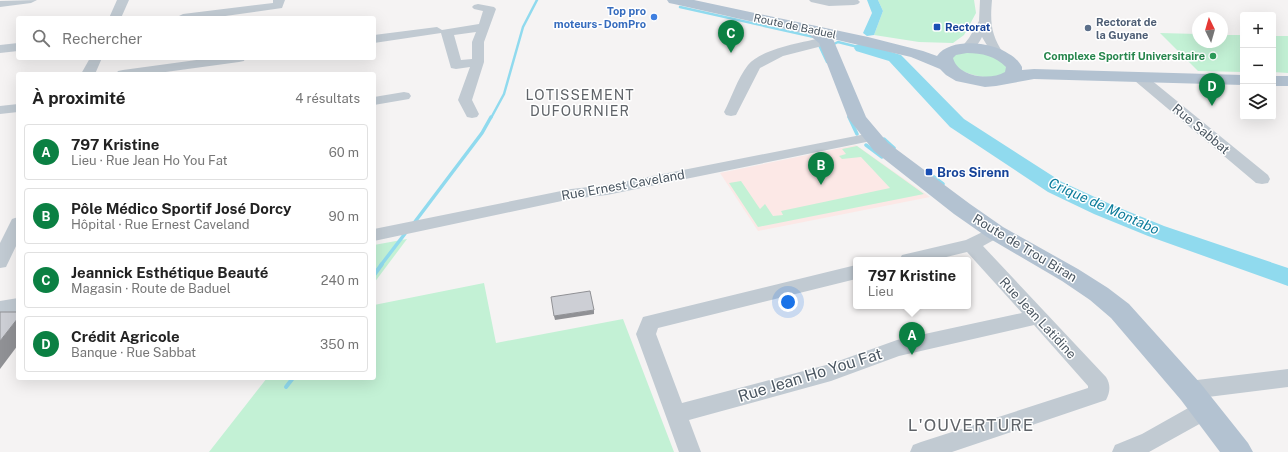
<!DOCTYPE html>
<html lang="fr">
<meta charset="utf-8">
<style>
body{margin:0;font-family:"Public Sans",sans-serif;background:#f6f6f6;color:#222}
.controls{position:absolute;right:12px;top:12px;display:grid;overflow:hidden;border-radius:4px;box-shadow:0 4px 16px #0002}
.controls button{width:36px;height:36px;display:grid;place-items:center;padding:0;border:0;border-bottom:1px solid #e0e0e0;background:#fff;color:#222;font:20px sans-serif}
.compass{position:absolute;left:1192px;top:12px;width:36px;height:36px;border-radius:50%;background:#fff;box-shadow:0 4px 16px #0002;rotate:355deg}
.you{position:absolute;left:788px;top:302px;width:14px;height:14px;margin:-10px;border:3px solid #fff;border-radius:50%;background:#1a73e8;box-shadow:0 0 0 6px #1a73e833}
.badge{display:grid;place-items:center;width:26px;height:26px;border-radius:50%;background:#0b8043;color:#fff;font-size:13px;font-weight:700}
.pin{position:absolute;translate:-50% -33px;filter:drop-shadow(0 1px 2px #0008)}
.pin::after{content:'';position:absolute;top:21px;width:14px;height:12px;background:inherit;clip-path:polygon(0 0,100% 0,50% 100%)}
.popup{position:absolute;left:853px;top:257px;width:118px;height:52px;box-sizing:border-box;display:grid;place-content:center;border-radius:4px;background:#fff;filter:drop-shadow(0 1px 3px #0005);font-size:13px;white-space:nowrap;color:#767676}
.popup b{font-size:15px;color:#222}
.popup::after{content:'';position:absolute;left:50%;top:100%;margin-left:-8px;border:8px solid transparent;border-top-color:#fff}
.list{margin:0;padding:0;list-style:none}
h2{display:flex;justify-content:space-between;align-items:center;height:52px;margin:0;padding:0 16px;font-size:17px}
h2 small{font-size:13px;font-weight:400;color:#767676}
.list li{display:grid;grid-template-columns:26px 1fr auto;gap:12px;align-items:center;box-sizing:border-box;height:56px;margin:0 8px 8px;padding:0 8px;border:1px solid #e0e0e0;border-radius:4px}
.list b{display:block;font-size:15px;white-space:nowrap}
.list p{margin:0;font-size:13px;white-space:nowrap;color:#767676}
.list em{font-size:13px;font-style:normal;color:#767676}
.icon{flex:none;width:22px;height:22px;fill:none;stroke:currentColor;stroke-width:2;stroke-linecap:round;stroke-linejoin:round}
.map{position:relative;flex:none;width:1288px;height:452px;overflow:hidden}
.search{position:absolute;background:#fff;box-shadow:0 4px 16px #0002;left:16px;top:16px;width:360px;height:44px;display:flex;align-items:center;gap:10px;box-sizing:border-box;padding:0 14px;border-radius:4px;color:#767676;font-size:15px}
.panel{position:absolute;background:#fff;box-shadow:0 4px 16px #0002;left:16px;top:72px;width:360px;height:308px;border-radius:4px}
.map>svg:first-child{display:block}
.medical{fill:#fce8e6}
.green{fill:#c3f1d5}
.water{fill:#90daee}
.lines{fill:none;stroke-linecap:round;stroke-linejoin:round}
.stream-far2{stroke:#90daee;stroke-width:2.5}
.stream-far1{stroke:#90daee;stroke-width:3.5}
.stream{stroke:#90daee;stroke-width:4}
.river{fill:#90daee;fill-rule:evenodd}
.minor{fill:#c1cad2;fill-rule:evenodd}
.major{fill:#b3c2d1;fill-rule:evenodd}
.shaded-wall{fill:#909195}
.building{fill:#cdcfd5;stroke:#909195}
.shop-dot{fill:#3f7fe0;stroke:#fff;stroke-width:1.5}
.transit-dot{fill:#1a4fb4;stroke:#fff;stroke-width:1.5}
.service-dot{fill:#5c6f8a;stroke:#fff;stroke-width:1.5}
.leisure-dot{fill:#2e9e5b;stroke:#fff;stroke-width:1.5}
.labels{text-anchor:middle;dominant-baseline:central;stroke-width:3;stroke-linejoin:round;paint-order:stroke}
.far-shop-label{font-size:11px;font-weight:bold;fill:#366cbe;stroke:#fff;text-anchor:end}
.far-service-label{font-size:11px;font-weight:bold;fill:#4e5e75;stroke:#fff;text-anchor:start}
.far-street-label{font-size:11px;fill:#4a5661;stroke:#fff}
.far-transit-label{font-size:11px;font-weight:bold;fill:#164399;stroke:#fff;text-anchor:start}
.far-leisure-label{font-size:11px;font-weight:bold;fill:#27864d;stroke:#fff;text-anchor:end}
.street-label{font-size:13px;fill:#4a5661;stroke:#fff}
.transit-label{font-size:13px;font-weight:bold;fill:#164399;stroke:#fff;text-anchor:start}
.neighbourhood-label{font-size:14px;letter-spacing:1px;fill:#5f6368;stroke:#fff}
.water-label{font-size:14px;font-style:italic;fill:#0c7c9b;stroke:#fff}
.near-street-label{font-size:16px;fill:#4a5661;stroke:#fff}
.near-neighbourhood-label{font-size:17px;letter-spacing:1px;fill:#5f6368;stroke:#fff}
</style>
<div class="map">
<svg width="1288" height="452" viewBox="0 0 1288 452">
<rect width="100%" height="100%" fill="#f5f3f3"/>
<!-- medical -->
<path class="medical" d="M856,145l74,52 -172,34 -38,-58z"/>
<!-- green -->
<path class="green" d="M878,0h96l2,13 -12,22 -11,8 -34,-1 -45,-7 9,-24z
M1160,33l38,1v8h24v-7h21v37l-45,-1z
M1273,36h15v37l-15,-1z
M958,52h27l22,13v7c-16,10 -33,4 -50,-3l-6,-11z
M857,146l67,48 -166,33 -29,-44 12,-2 19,28 5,-5 8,12 10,-1 -2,-4 109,-23 -29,-31 -19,2 -3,-3 7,-2 -4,-5z
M407,239l-33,44v-38z
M484,283l12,60 127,-24 51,133h-465l58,-74h107v-73z"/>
<!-- water -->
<path class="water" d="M867,0h11l5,11 -9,24 -7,1 -4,-3 9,-20z"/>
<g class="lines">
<!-- stream-far2 -->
<path class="stream-far2" d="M680,7l134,30
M819,45l8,17
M832,45l6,-3 24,6
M491,118l13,-24 19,-67 14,-27"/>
<!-- stream-far1 -->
<path class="stream-far1" d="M849,117l8,17
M884,139l10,9
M866,145l16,12
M931,175l12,9
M414,223l68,-90 9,-16
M381,265l26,-34"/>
<!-- stream -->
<path class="stream" d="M374,275l8,-11
M286,387l7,-9"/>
<!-- river -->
<path class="river" d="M862,43l39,12 63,64 98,63 48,22 54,22 124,42v18l-140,-50 -54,-22 -46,-22 -98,-65 -61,-66 -33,-10 -2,-3 2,-3z"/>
<!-- minor -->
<path class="minor" d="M37,0l-6,3 -31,4v-6z
M117,0h12l-8,18h-12z
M273,0h12l-3,8 -71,10h-34l2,-2 4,-2 90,-11z
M809,0h49l2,2 -2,2 -4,1 -25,1 -18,-4z
M980,0h12c-2,23 -1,35 12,54l-2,3h-8l-12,-20c-4,8 -10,16 -19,14l-2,-3 8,-10 10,-17z
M478,4l16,3 2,2 -12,33v20l-12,38 7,14 -2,3 -5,1 -5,-1 -9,-17 12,-33 -14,2 -5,-1 -10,-35 -67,10v-8l63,-8 5,3 37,-6 4,-13 -9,-2 -2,-2 2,-2zM476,32l-4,10v17l-11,1 -7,-25z
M826,37l4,1 2,3 -2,3 -47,12 -23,12 -24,47 -5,1 -5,-1 -2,-3c8,-15 13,-33 24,-47 14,-17 57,-23 78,-28z
M18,43v8l-18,2v-8z
M90,58h12l-7,16h-14z
M211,58h34l-1,3 -5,1 -88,12h-35l2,-3 5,-1z
M1140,74l5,1 123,100 2,4 -2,4 -6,1 -6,-1 -121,-102 -2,-3 2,-3z
M404,92l5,1 2,3 -2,3 -35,6v-8z
M18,104v8l-18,2v-8z
M871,133l5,1 2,3 -2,3 -269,55 -36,4 -197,42v-12l197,-40 36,-4z
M18,217v25l-12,25 -6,1v-25l12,-24z
M995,226l6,2 3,4 -3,4 -18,10 123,131c5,8 4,15 0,23l-154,52h-42l3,-7 8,-3 167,-54v-2l-54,-61 -135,31 -68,25 -142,39 12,32h-22l-43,-118 7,-17 213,-52v14l-198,49 -2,6 26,69 148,-39 67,-24 125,-27 -55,-61 -33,8h-35l3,-5 64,-15z
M18,298v14l-18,3v-14z
M1288,369v18l-88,11 -9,3 -8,-3 -3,-6 3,-6 14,-6z
M1207,403l8,2 3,7 -3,7 -12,3 -54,30h-37l3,-7 27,-11 48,-27z"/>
<!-- major -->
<path class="major" d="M667,0h27l174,37 55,14 14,5c14,-19 55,-14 72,-2 6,3 10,8 13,13v3l12,-1 209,6v10l-209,-6 -38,7 -11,1 -29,-6 -10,-6 -6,-6 -29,-12 -78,-18 33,78 22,26 82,61 33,23 75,42 30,19 21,16 72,80 47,59 5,9h-33l-39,-52 -70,-82 -21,-18 -28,-19 -75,-44 -33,-23 -80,-63 -26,-33 -29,-75 -11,-9 -134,-30 -5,-1zM967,53c15,0 28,3 39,14l-1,5c-15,9 -47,5 -52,-14l3,-3z
M1273,76h15v10h-15z"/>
</g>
<!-- shaded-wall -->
<path class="shaded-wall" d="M594,310v4l-39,6 -1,-4z
M18,318v27l-18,24v-28z"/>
<!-- building -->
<path class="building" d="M590,291l4,19 -40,6 -3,-19z
M0,312h18v6l-18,23z"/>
<!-- markers -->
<circle class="shop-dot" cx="654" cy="17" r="4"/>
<g class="transit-dot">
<rect x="933" y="23" width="8" height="8" rx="2"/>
<rect x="925" y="168" width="8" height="8" rx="2"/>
</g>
<circle class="service-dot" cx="1088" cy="28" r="4"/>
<circle class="leisure-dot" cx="1213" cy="56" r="4"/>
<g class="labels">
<!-- far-shop labels -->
<g class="far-shop-label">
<text x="646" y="11">Top pro<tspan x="646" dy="13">moteurs- DomPro</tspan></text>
</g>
<!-- far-service labels -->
<g class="far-service-label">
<text x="1096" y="22">Rectorat de<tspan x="1096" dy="13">la Guyane</tspan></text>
</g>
<!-- far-street labels -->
<g class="far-street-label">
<text transform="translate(795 26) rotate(12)">Route de Baduel</text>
</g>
<!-- far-transit labels -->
<g class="far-transit-label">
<text x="945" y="27">Rectorat</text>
</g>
<!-- far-leisure labels -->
<g class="far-leisure-label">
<text x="1205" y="56">Complexe Sportif Universitaire</text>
</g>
<!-- street labels -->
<g class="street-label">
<text transform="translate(1201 129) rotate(40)">Rue Sabbat</text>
<text transform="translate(623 185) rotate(-10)">Rue Ernest Caveland</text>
<text transform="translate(1025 248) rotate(31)">Route de Trou Biran</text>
<text transform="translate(1038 318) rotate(47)">Rue Jean Latidine</text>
</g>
<!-- transit labels -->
<g class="transit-label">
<text x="937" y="172">Bros Sirenn</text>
</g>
<!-- neighbourhood labels -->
<g class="neighbourhood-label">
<text x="580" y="95">LOTISSEMENT<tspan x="580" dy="16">DUFOURNIER</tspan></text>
</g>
<!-- water labels -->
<g class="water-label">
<text transform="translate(1104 206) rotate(24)">Crique de Montabo</text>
</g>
<!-- near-street labels -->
<g class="near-street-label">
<text transform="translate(810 375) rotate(-17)">Rue Jean Ho You Fat</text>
</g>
<!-- near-neighbourhood labels -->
<g class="near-neighbourhood-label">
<text x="971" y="425">L'OUVERTURE</text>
</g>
</g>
</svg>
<div class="controls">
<button>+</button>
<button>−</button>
<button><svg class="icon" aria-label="layers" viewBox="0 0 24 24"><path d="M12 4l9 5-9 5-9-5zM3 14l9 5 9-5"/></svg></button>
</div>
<svg class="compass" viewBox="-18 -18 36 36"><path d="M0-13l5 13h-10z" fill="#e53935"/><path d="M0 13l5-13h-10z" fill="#767676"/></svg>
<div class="you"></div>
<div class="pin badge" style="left:912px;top:355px">A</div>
<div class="popup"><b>797 Kristine</b>Lieu</div>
<div class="pin badge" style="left:821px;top:185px">B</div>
<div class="pin badge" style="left:731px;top:53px">C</div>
<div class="pin badge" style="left:1212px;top:106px">D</div>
<div class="search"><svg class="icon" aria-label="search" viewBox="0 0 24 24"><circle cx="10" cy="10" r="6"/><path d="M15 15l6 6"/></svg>Rechercher</div>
<section class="panel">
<h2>À proximité<small>4 résultats</small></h2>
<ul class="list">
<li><span class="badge">A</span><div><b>797 Kristine</b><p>Lieu · Rue Jean Ho You Fat</p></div><em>60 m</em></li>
<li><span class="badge">B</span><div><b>Pôle Médico Sportif José Dorcy</b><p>Hôpital · Rue Ernest Caveland</p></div><em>90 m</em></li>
<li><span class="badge">C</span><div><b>Jeannick Esthétique Beauté</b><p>Magasin · Route de Baduel</p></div><em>240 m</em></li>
<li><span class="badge">D</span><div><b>Crédit Agricole</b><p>Banque · Rue Sabbat</p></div><em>350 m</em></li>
</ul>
</section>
</div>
